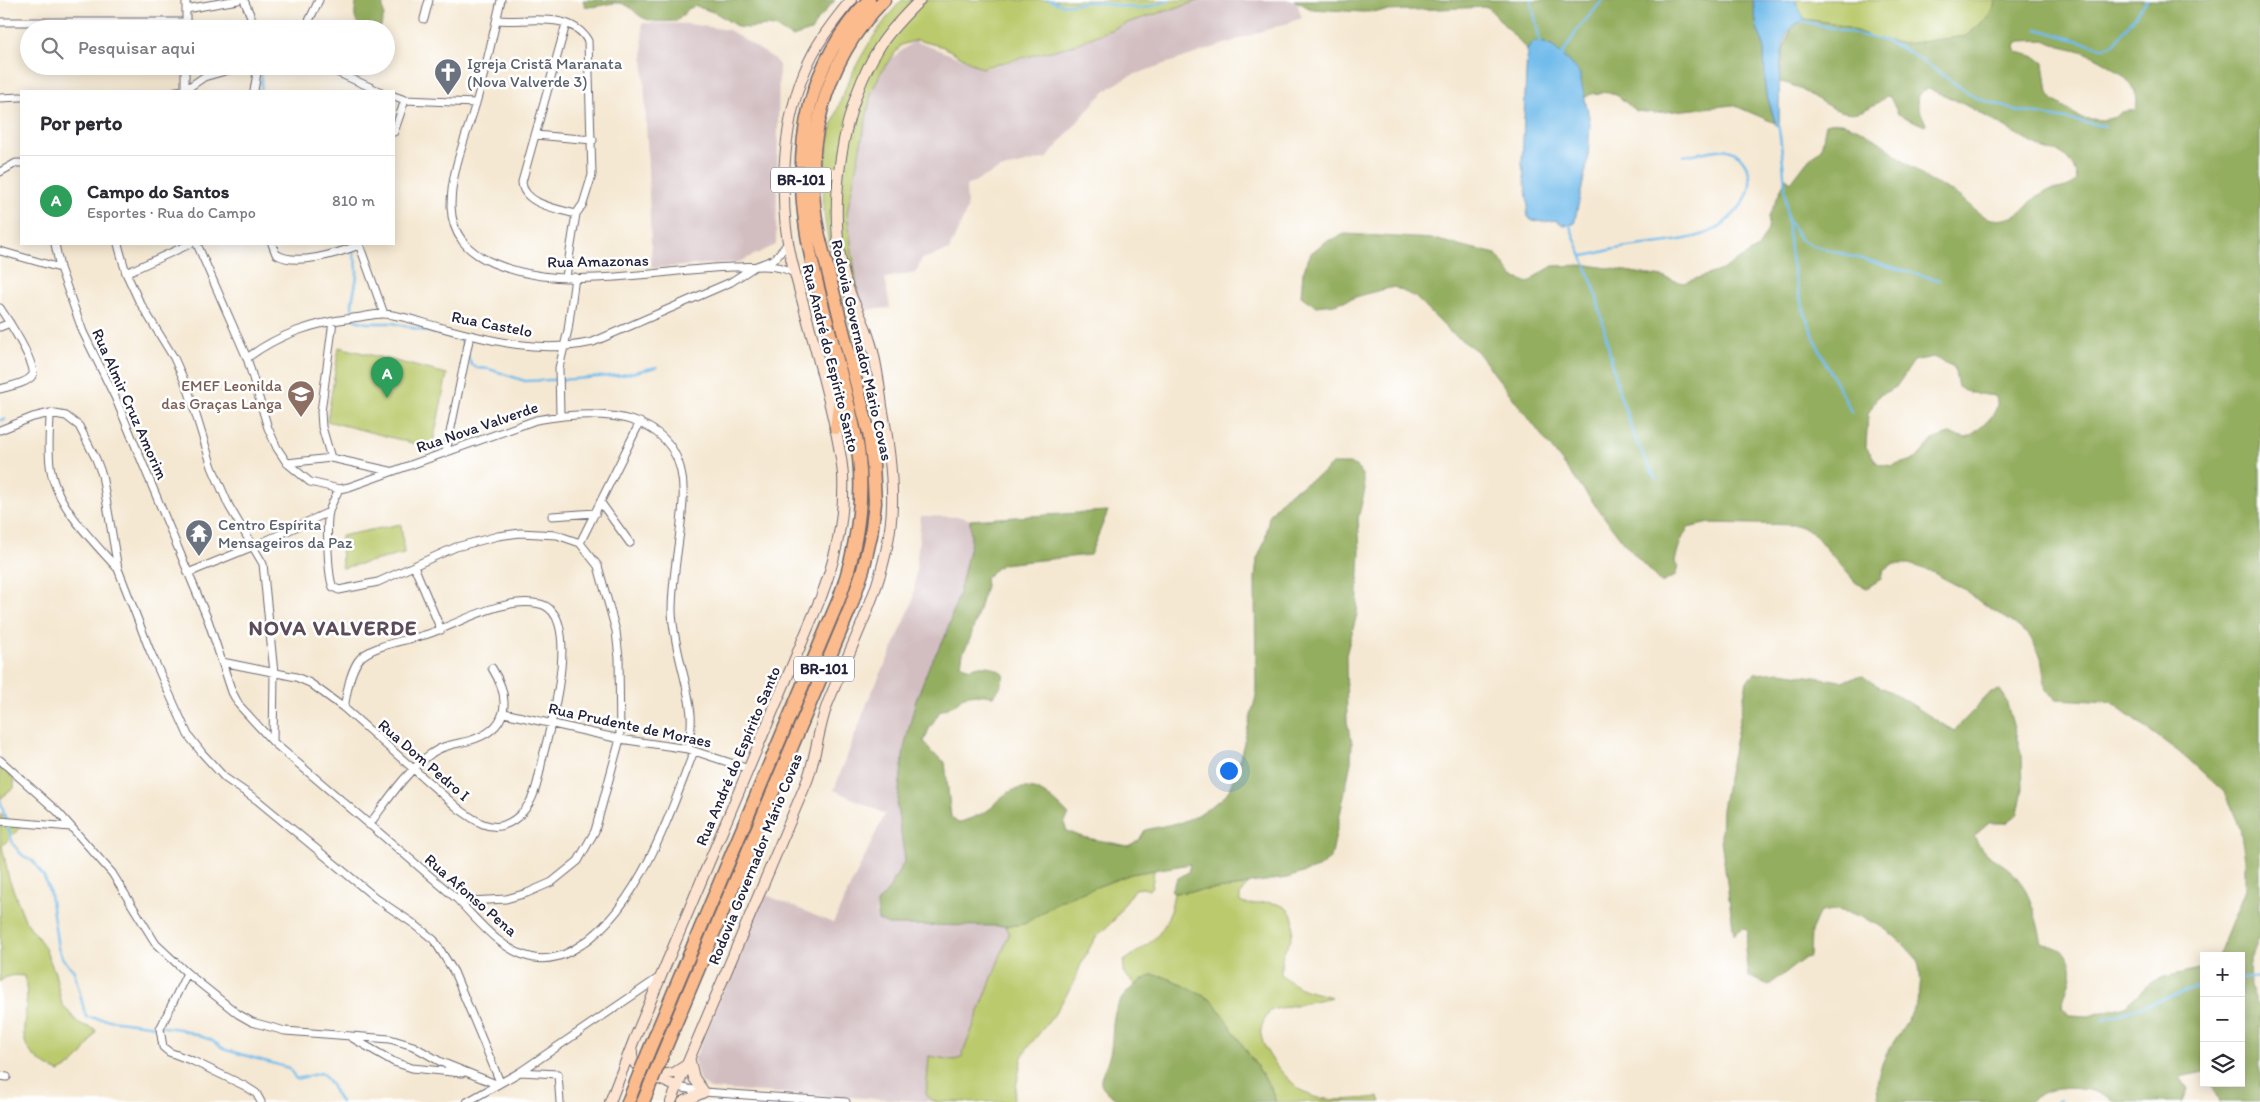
<!DOCTYPE html>
<html lang="pt">
<meta charset="utf-8">
<style>
body{margin:0;font-family:Itim,sans-serif;background:#f2f2f3;color:#2b2b33}
.controls{position:absolute;right:15px;bottom:15px;display:grid;overflow:hidden;border-radius:0px;box-shadow:0 2px 12px #0003}
.controls button{width:45px;height:45px;display:grid;place-items:center;padding:0;border:0;border-bottom:1px solid #e1e1e2;background:#fff;color:#2b2b33;font:25px sans-serif}
.you{position:absolute;left:1228px;top:770px;width:18px;height:18px;margin:-12px;border:4px solid #fff;border-radius:50%;background:#1a73e8;box-shadow:0 0 0 8px #1a73e833}
.badge{display:grid;place-items:center;width:32px;height:32px;border-radius:50%;background:#0b8043;color:#fff;font-size:16px;font-weight:700}
.pin{position:absolute;translate:-50% -41px;filter:drop-shadow(0 1px 2px #0008)}
.pin::after{content:'';position:absolute;top:26px;width:18px;height:15px;background:inherit;clip-path:polygon(0 0,100% 0,50% 100%)}
.list{margin:0;padding:0;list-style:none}
h2{display:flex;justify-content:space-between;align-items:center;height:65px;margin:0;padding:0 20px;font-size:21px}
h2 small{font-size:16px;font-weight:400;color:#7c7c81}
.list li{display:grid;grid-template-columns:32px 1fr auto;gap:15px;align-items:center;box-sizing:border-box;height:90px;padding:0 20px;border-top:1px solid #e1e1e2}
.list b{display:block;font-size:19px;white-space:nowrap}
.list p{margin:0;font-size:16px;white-space:nowrap;color:#7c7c81}
.list em{font-size:16px;font-style:normal;color:#7c7c81}
.icon{flex:none;width:28px;height:28px;fill:none;stroke:currentColor;stroke-width:2;stroke-linecap:round;stroke-linejoin:round}
.map{position:relative;flex:none;width:2260px;height:1102px;overflow:hidden}
.search{position:absolute;background:#fff;box-shadow:0 2px 12px #0003;left:20px;top:20px;width:375px;height:55px;display:flex;align-items:center;gap:12px;box-sizing:border-box;padding:0 18px;border-radius:28px;color:#7c7c81;font-size:19px}
.panel{position:absolute;background:#fff;box-shadow:0 2px 12px #0003;left:20px;top:90px;width:375px;height:155px;border-radius:0px}
.map>svg:first-child{display:block}
.industrial{fill:#d2bec1}
.green{fill:#bbca6d;stroke:#6e7654}
.forest{fill:#94ae60;stroke:#5b684e;fill-rule:evenodd}
.water{fill:#72bceb;stroke:#4a6f93}
.lines{fill:none;stroke-linecap:round;stroke-linejoin:round}
.stream{stroke:#72bceb;stroke-width:2.5}
.street-casing{stroke:#6c6770;stroke-width:9}
.secondary-casing{stroke:#6c6770;stroke-width:12}
.highway-casing{stroke:#6c6770;stroke-width:15}
.street{stroke:#fff;stroke-width:7}
.secondary{stroke:#fde4d1;stroke-width:10}
.highway{stroke:#fbbb8c;stroke-width:12}
.secondary-bridge-casing{stroke:#6c6770;stroke-width:12;stroke-linecap:butt}
.highway-bridge-casing{stroke:#6c6770;stroke-width:15;stroke-linecap:butt}
.secondary-bridge{stroke:#fde4d1;stroke-width:10}
.highway-bridge{stroke:#fbbb8c;stroke-width:12}
.labels{text-anchor:middle;dominant-baseline:central;stroke-width:5;stroke-linejoin:round;paint-order:stroke}
.shield{fill:#fff;stroke:#646476;stroke-width:1}
.shield-label{font-size:15px;font-weight:bold;fill:#22223b}
.worship-label{font-size:16px;fill:#5b616d;stroke:#fff;text-anchor:start}
.street-label{font-size:16px;fill:#22223b;stroke:#fff}
.education-label{font-size:16px;fill:#785e54;stroke:#fff;text-anchor:end}
.district-label{font-size:21px;font-weight:bold;letter-spacing:1px;fill:#5c4b58;stroke:#fff}
</style>
<div class="map">
<svg width="2260" height="1102" viewBox="0 0 2260 1102">
<rect width="100%" height="100%" fill="#fff"/>
<filter id="ink" filterUnits="userSpaceOnUse"><feTurbulence type="fractalNoise" baseFrequency=".02" numOctaves="2"/><feDisplacementMap in="SourceGraphic" scale="10" xChannelSelector="R" yChannelSelector="G"/><feConvolveMatrix kernelMatrix="1 2 1 2 8 2 1 2 1" color-interpolation-filters="sRGB"/></filter>
<filter id="wash" filterUnits="userSpaceOnUse"><feTurbulence type="fractalNoise" baseFrequency=".0096" numOctaves="4" result="noise"/><feDisplacementMap in="SourceGraphic" scale="20" xChannelSelector="R" yChannelSelector="G"/><feGaussianBlur stdDeviation="1.12" result="paint"/><feColorMatrix in="noise" values="0 0 0 0 0 0 0 0 0 0 0 0 0 0 0 0 0 1.4 0 .05"/><feComposite in="paint" operator="in"/></filter>
<g filter="url(#wash)">
<rect width="100%" height="100%" fill="#f5e8d2"/>
<!-- industrial -->
<path class="industrial" d="M1201,0h95l6,18 -149,50 -25,9 -17,10 -15,13 -49,58 -47,11 -34,17 1,24 -18,40 -27,9 -7,14 -30,5 5,30 -28,2 -19,-69v-70l31,-99 40,-31 73,27 84,-22 59,-24z
M642,23l47,1 40,6 44,28 6,7 -3,180 -37,17 -87,6z
M921,516l43,1 6,3 1,21 -6,30 -20,66 -15,27 -15,39 -11,46 -3,22 4,89 -16,29 -12,14 -1,10 2,7 10,5 117,1 5,7 -7,17 -42,108 -7,2 -25,-4 3,43 4,3 -226,-13 -11,-9 -5,-20 70,-166 69,29 52,-109 -51,-24 36,-94 24,-50 19,-45z"/>
<!-- green -->
<path class="green" d="M902,0h299l-71,22 -59,24 -90,22 -37,-21 -27,-7 -16,5 -20,27 -10,22 -24,119 23,172 -3,7c-11,-42 -22,-83 -32,-125 -4,-18 -10,-37 -11,-56 -6,-77 27,-154 78,-211z
M1795,0h201l-7,16 -22,20 -63,8 -29,-6 -41,-14 -30,-5z
M339,347l108,27 -15,74 -105,-27z
M401,524l3,30 -62,14 -1,-32z
M0,767l14,12v9l-14,11z
M0,814l9,7 14,4 -21,21 7,33 16,41 19,26 11,27 7,31 16,19 18,7c-7,17 -19,35 -37,42 -59,-26 -23,-53 -35,-96 -9,-1 -17,-2 -24,6z
M1154,870l-2,16 -3,4 -6,-2 -9,1 -20,31 -19,18 -14,26 -7,18 -20,33 -26,32 -6,10 -9,45h-77l-10,-6 3,-40 25,4 7,-2 48,-124 -4,-8 19,-2 36,-23 19,-8 52,-19z
M1250,883c-7,6 -11,9 -10,19 11,6 21,-2 33,1 22,4 24,20 17,38 -2,5 -6,9 -7,14 -2,6 -2,13 -2,19 17,17 29,17 51,23l-61,13c-5,7 -11,15 -10,24 2,21 33,56 53,63 21,5 43,2 65,0l2,5h-105l-6,-16 -57,-85 -51,-25 -11,-1 -16,10 -12,-13 1,-11c33,-23 43,-27 50,-68l63,-6z"/>
<!-- forest -->
<path class="forest" d="M357,0h25l2,15 -4,14c-23,0 -29,-6 -23,-29z
M583,0h252l-19,22 -5,9 -19,6 -15,-9 -9,-2 -21,2 -9,-1 -22,-14 -21,-7 -7,3 -11,12c-10,0 -22,2 -31,-2 -11,-4 -14,-14 -26,-16 -13,-1 -23,6 -35,3z
M1294,0h459l4,28 7,17 1,44 10,34 -42,-18 -78,8 -19,-2 -18,-15 -9,-4 -18,2 -7,4 -5,-26 -26,-25 -9,-4 -13,2 -4,5 -39,-43 -125,5 -52,-3z
M1996,0h264v936l-11,29 1,22 10,23v92h-41l-7,-19h29v-127h-23l27,-66v-31l-5,-31 -16,-36 -37,-34 -76,-56 -54,-3 -11,-8 -5,-34 -12,-22 -17,-13 -32,-20 -14,-12 -36,-19 -21,-7h-16l-10,6 -2,9 -14,9 -11,-5 -44,-51 -15,-7 -88,-2 -21,5c-7,11 -11,22 -13,35l3,4 -3,9 -14,7 -37,-40 -147,-192 -27,-19 -35,-35 -21,-10 -29,7 -30,10 -20,2 -14,-10 2,-24 8,-19 14,-11 20,-8 88,5 63,15 17,23 16,6 7,-7 17,-10 36,-1 73,12 21,6 39,-13 36,-22 10,-18 1,-14 17,-38 5,4 16,-21 14,-12 5,-25c30,-11 80,41 104,57 8,4 16,7 24,12 20,13 28,32 55,25 14,-3 19,-15 30,-23 12,-8 29,-4 38,-15 -1,-11 -8,-23 -18,-28 -5,-2 -10,-1 -15,-3 -39,-19 -74,-46 -116,-60 -20,5 -7,22 -2,35l-1,2 -27,-12 -8,-17 -4,-1c-4,5 -10,7 -16,11 -33,21 -59,-22 -91,-25l4,-31 8,-22 13,-10 30,4 41,15 29,6 63,-8 22,-20zM2045,40c12,7 24,7 36,11 21,7 66,33 54,59l-14,2 -5,5 -13,3 -22,-2 -29,-19 -4,-6 -4,-30 -8,-6 -19,-5 -2,-5 2,-5 4,-1zM1933,357l21,10 4,20 14,6 23,3c10,15 -17,34 -28,42l-18,-4 -15,5 -18,20 -24,7 -14,-2 -12,-17 2,-33 10,-18 18,-9 18,-26z
M1332,464h19l6,3 5,8 3,14 -7,30 2,32 -3,63 -11,41 1,67 5,20 -1,20 -20,96 -13,10 -31,10 -37,5 -13,4 -63,6 -3,-3 6,-11 11,-7 2,-8 -59,10 -71,27 -36,23 -19,2 -117,-1 -10,-5 -1,-17 12,-14 16,-29 -8,-53 7,-58 11,-46 15,-39 15,-27 14,-44 12,-52 -1,-21 138,-9 -18,44 -88,9 -17,14 1,8 -16,53 -7,14 -2,11 9,5c13,-6 23,-3 34,5l-3,12 -8,10 -17,-2 -12,2 -10,9 -14,6 -11,18 -5,12 7,11 14,10 6,55 7,6c11,-4 24,-8 33,-15 3,-2 4,-6 7,-8 29,-25 49,-7 71,15l-5,8 3,8 15,6 46,9 11,-6 6,-10 37,-8 16,-7 25,-17 6,-8 9,-24 18,-70 -1,-118 2,-19 8,-18 4,-25 16,-20 36,-22z
M1781,672l60,9 22,-5c11,10 24,13 37,21 18,11 35,23 54,34l37,-39 9,-2 5,7 17,59 1,33 -5,25 -12,9h-17l-15,13c12,25 21,20 38,36 19,19 24,46 30,70 6,3 14,5 19,8 21,16 4,37 1,57l7,8 20,1 36,-10 24,-22 15,-7 40,-9v104l-24,5 8,12 -5,13c-15,0 -54,0 -66,0 -8,-2 -16,-9 -25,-11 -19,-5 -49,-4 -63,11h-149c-17,-47 47,-81 40,-129 -1,-5 -1,-11 -4,-15 -3,-4 -7,-7 -10,-11 -12,-12 -25,-22 -40,-28 -17,-7 -31,-12 -47,-6l-8,18 -1,26 -5,1 -36,27 -21,-9 -3,-26 3,-18 -4,-4 -7,3 -3,4 -13,-96 1,-30 25,-128 7,-7z
M1151,975l11,1 15,6 36,19 57,85 6,16h-152c-7,-3 -18,-8 -22,-16 -4,-9 4,-18 6,-26 8,-20 0,-42 13,-60 8,-12 18,-18 30,-25z"/>
<!-- water -->
<path class="water" d="M1753,0h42l9,19c-4,4 -9,5 -13,9 -15,16 -11,77 -12,99l-3,-2 -11,-36 -1,-44 -7,-17z
M1533,42l11,1 9,4 26,25 11,50 -2,38 -14,64 -11,1 -7,-5 -13,2 -10,-2 -5,-3 -1,-6 1,-7 -6,-40 5,-114z"/>
<g class="lines">
<!-- stream -->
<path class="stream" d="M1049,0l13,5 29,-3 50,7 28,-8
M1531,0l10,46
M1799,20l87,21 23,11 67,46 39,12 90,16
M2037,29l67,19 11,-5 32,-43
M1560,58l18,-29 25,-29
M261,91l1,-25
M1778,124c8,43 7,89 13,133 8,56 33,106 61,155
M1568,221l27,69 24,102 18,51 19,36
M1790,223l10,16 11,6 128,35
M352,244c-1,10 5,16 5,26 1,17 -10,32 -2,50l12,3h26l68,17 4,6
M1582,256c12,-1 21,-5 33,-7 26,-5 80,-7 101,-20 19,-13 43,-37 31,-62 -4,-8 -10,-15 -19,-17 -7,-3 -35,5 -45,6
M468,356l3,8 6,4 12,1 36,12 50,-2 47,-4 35,-8
M0,420l5,-1
M0,800l13,44 9,11 12,7 11,17 5,15 8,54 5,11 11,12 12,46 94,12 31,11 15,10 63,18 7,11 25,-6c9,6 13,20 20,29
M2241,979l19,-2
M2103,1020l101,-35
M2056,1102l4,-2"/>
</g>
</g>
<g filter="url(#ink)">
<g class="lines">
<!-- street casing -->
<g class="street-casing">
<path id="street" d="M186,0v29
M244,0l12,29
M501,0c-8,34 -15,69 -25,103 -10,34 -25,67 -25,103 1,29 16,46 42,57 74,31 163,6 240,4 23,0 43,-5 63,7
M186,9l52,-9
M424,19l5,-19
M497,20c28,3 74,-10 91,21l4,134 -9,29 -7,10 -10,63
M0,22h186
M566,24l-44,158c1,22 36,27 54,32
M305,29l14,-29
M323,66l56,25
M176,91l9,-1 19,-13 39,-11
M185,91v-25
M254,91l4,-25
M394,96l11,4 71,3
M0,98l21,-1
M394,132l11,-32
M535,135l58,5
M0,172l16,-9h5
M55,244l5,24 23,64 32,65 93,223 24,72 7,13 34,37 184,157c21,22 45,53 77,59 13,2 26,-1 37,-7 65,-34 98,-135 123,-200
M118,244l8,29 13,28 35,57 14,31 24,78 17,39 34,58 11,109 -1,69
M197,244l50,114 21,70 9,20 10,15 23,19 29,7 10,-2 187,-67c67,-12 152,-10 147,81 -2,36 -11,73 -11,110 1,35 16,69 19,104 1,12 -1,23 -3,34
M272,244l4,10c19,13 63,-1 83,-9
M359,244l25,70
M0,251l60,17
M126,273l64,-29
M0,308c6,9 39,59 32,68 -6,8 -23,10 -32,13
M333,321l-12,91 1,15 9,31 59,13
M0,327l10,-4
M247,358c32,-24 66,-35 106,-40 10,-1 20,-4 30,-4 16,0 40,9 56,13 52,14 100,27 154,15l138,-60 23,-15 21,-8 13,-16
M50,413c0,19 -3,40 1,58 6,35 42,70 65,96
M560,415l-1,-47 9,-38 7,-53
M0,430l33,-13 17,-4 16,3 13,10 17,33 6,16 16,94 32,82 38,84 14,18 23,25 32,22 120,99 37,25 20,16 20,32 46,110
M446,452l24,-117
M287,463l44,-5
M339,489c-3,7 -8,15 -10,23 -3,11 -1,66 4,75l6,3 39,-8 78,-35 42,-11 22,-3 37,2 23,8 18,23 18,65 3,27 1,81 -25,92 -17,30 -26,21 -25,11 -21,6 -35,2 -14,-2
M601,503l29,40
M552,516l44,-3
M580,543l60,-121
M414,566l27,64
M188,573l66,-27 75,-34
M222,662l74,15 14,6 34,25 115,101c13,9 28,22 45,16 14,-5 25,-18 30,-32 4,-10 6,-22 8,-33 9,-35 27,-100 17,-135 -2,-9 -9,-19 -19,-21 -36,-8 -80,19 -112,30 -18,6 -60,11 -70,27 -9,14 -11,32 -14,47
M504,713l116,26 68,10 61,20
M0,760l58,52 54,61 44,71 31,29 51,41 14,8 33,9 105,8 23,7 28,16 55,22
M0,821l71,6
M369,825c19,-25 37,-54 63,-72 11,-8 24,-9 36,-12 41,-11 44,-41 24,-73
M187,973l-27,56 3,18 6,5 24,9 52,25 11,7 5,9
M349,1036l45,26 18,6 50,5
M520,1072l38,2 2,28
M0,1076l7,1
M678,1087l26,5 142,10
M467,1102l53,-30 140,-95"/>
</g>
<!-- secondary casing -->
<g class="secondary-casing">
<path id="secondary" d="M632,1051c-3,21 30,28 46,36
M655,1076l19,-3 14,-9
M610,1102l24,-62 187,-443c15,-39 24,-79 22,-122 -2,-25 -8,-49 -14,-74 -11,-46 -25,-92 -37,-139 -14,-57 -10,-135 12,-189 11,-28 28,-50 47,-73
M671,1102l136,-321c9,-24 11,-51 20,-76 26,-65 63,-128 65,-200 1,-33 -4,-66 -10,-99 -3,-21 -5,-44 -12,-65 -6,-22 -20,-42 -26,-65 -17,-72 -3,-171 38,-233 10,-15 25,-30 38,-43
M683,1102l21,-10 -10,-14 -4,-17"/>
</g>
<!-- highway casing -->
<g class="highway-casing">
<path id="highway" d="M836,428l5,-38
M648,1053l191,-454c16,-45 25,-93 20,-141 -2,-23 -9,-45 -14,-67 -23,-95 -60,-188 -35,-286 10,-39 31,-77 59,-105
M661,1058l190,-452 12,-36 8,-35 4,-32 -2,-39 -4,-31 -50,-197c-18,-84 3,-174 65,-236
M628,1102l11,-27
M643,1102l9,-22"/>
</g>
<!-- street -->
<use href="#street" class="street"/>
<!-- secondary -->
<use href="#secondary" class="secondary"/>
<!-- highway -->
<use href="#highway" class="highway"/>
<!-- secondary-bridge casing -->
<g class="secondary-bridge-casing">
<path id="secondary-bridge" d="M793,172l38,1"/>
</g>
<!-- highway-bridge casing -->
<g class="highway-bridge-casing">
<path id="highway-bridge" d="M639,1075l9,-22
M652,1080l9,-22"/>
</g>
<!-- secondary-bridge -->
<use href="#secondary-bridge" class="secondary-bridge"/>
<!-- highway-bridge -->
<use href="#highway-bridge" class="highway-bridge"/>
</g>
</g>
<!-- icons -->
<defs>
<g id="church-pin" transform="scale(1.4375)"><path d="M0 17L-7.5 6A9.5 9.5 0 1 1 7.5 6Z" fill="#6b7280" stroke="#fff"/><path d="M-1.2-6h2.4v3.5h3.3v2.4h-3.3V6h-2.4V-.1h-3.3v-2.4h3.3Z" fill="#fff"/></g>
<g id="school-pin" transform="scale(1.4375)"><path d="M0 17L-7.5 6A9.5 9.5 0 1 1 7.5 6Z" fill="#8d6e63" stroke="#fff"/><path d="M0-5L7-2L0 1L-7-2ZM-4 1L0 2.5L4 1V4Q0 6-4 4Z" fill="#fff"/></g>
<g id="temple-pin" transform="scale(1.4375)"><path d="M0 17L-7.5 6A9.5 9.5 0 1 1 7.5 6Z" fill="#6b7280" stroke="#fff"/><path d="M0-6L5-2H3V0L6.5 2.5H4V6H1.5V3h-3V6H-4V2.5H-6.5L-3 0V-2H-5Z" fill="#fff"/></g>
</defs>
<g fill-rule="evenodd">
<use href="#church-pin" x="448" y="72"/>
<use href="#school-pin" x="301" y="394"/>
<use href="#temple-pin" x="199" y="533"/>
</g>
<g class="labels">
<!-- shield labels -->
<g class="shield">
<rect x="771" y="167.5" width="60" height="25" rx="4"/>
<rect x="794" y="656.5" width="60" height="25" rx="4"/>
</g>
<g class="shield-label">
<text x="801" y="180">BR-101</text>
<text x="824" y="669">BR-101</text>
</g>
<!-- worship labels -->
<g class="worship-label">
<text x="467" y="63">Igreja Cristã Maranata<tspan x="467" dy="18">(Nova Valverde 3)</tspan></text>
<text x="218" y="524">Centro Espírita<tspan x="218" dy="18">Mensageiros da Paz</tspan></text>
</g>
<!-- street labels -->
<g class="street-label">
<text transform="translate(598 261) rotate(-1)">Rua Amazonas</text>
<text transform="translate(492 324) rotate(11)">Rua Castelo</text>
<text transform="translate(862 350) rotate(77)">Rodovia Governador Mário Covas</text>
<text transform="translate(831 358) rotate(76)">Rua André do Espírito Santo</text>
<text transform="translate(130 404) rotate(66)">Rua Almir Cruz Amorim</text>
<text transform="translate(477 427) rotate(-19)">Rua Nova Valverde</text>
<text transform="translate(630 725) rotate(12)">Rua Prudente de Moraes</text>
<text transform="translate(738 756) rotate(-67)">Rua André do Espírito Santo</text>
<text transform="translate(424 760) rotate(41)">Rua Dom Pedro I</text>
<text transform="translate(755 859) rotate(-68)">Rodovia Governador Mário Covas</text>
<text transform="translate(471 895) rotate(41)">Rua Afonso Pena</text>
</g>
<!-- education labels -->
<g class="education-label">
<text x="282" y="385">EMEF Leonilda<tspan x="282" dy="18">das Graças Langa</tspan></text>
</g>
<!-- district labels -->
<g class="district-label">
<text x="333" y="627">NOVA VALVERDE</text>
</g>
</g>
</svg>
<div class="controls">
<button>+</button>
<button>−</button>
<button><svg class="icon" aria-label="layers" viewBox="0 0 24 24"><path d="M12 4l9 5-9 5-9-5zM3 14l9 5 9-5"/></svg></button>
</div>
<div class="you"></div>
<div class="pin badge" style="left:387px;top:398px;background:#2e9e5b">A</div>
<div class="search"><svg class="icon" aria-label="search" viewBox="0 0 24 24"><circle cx="10" cy="10" r="6"/><path d="M15 15l6 6"/></svg>Pesquisar aqui</div>
<section class="panel">
<h2>Por perto<small></small></h2>
<ul class="list">
<li><span class="badge" style="background:#2e9e5b">A</span><div><b>Campo do Santos</b><p>Esportes · Rua do Campo</p></div><em>810 m</em></li>
</ul>
</section>
</div>
